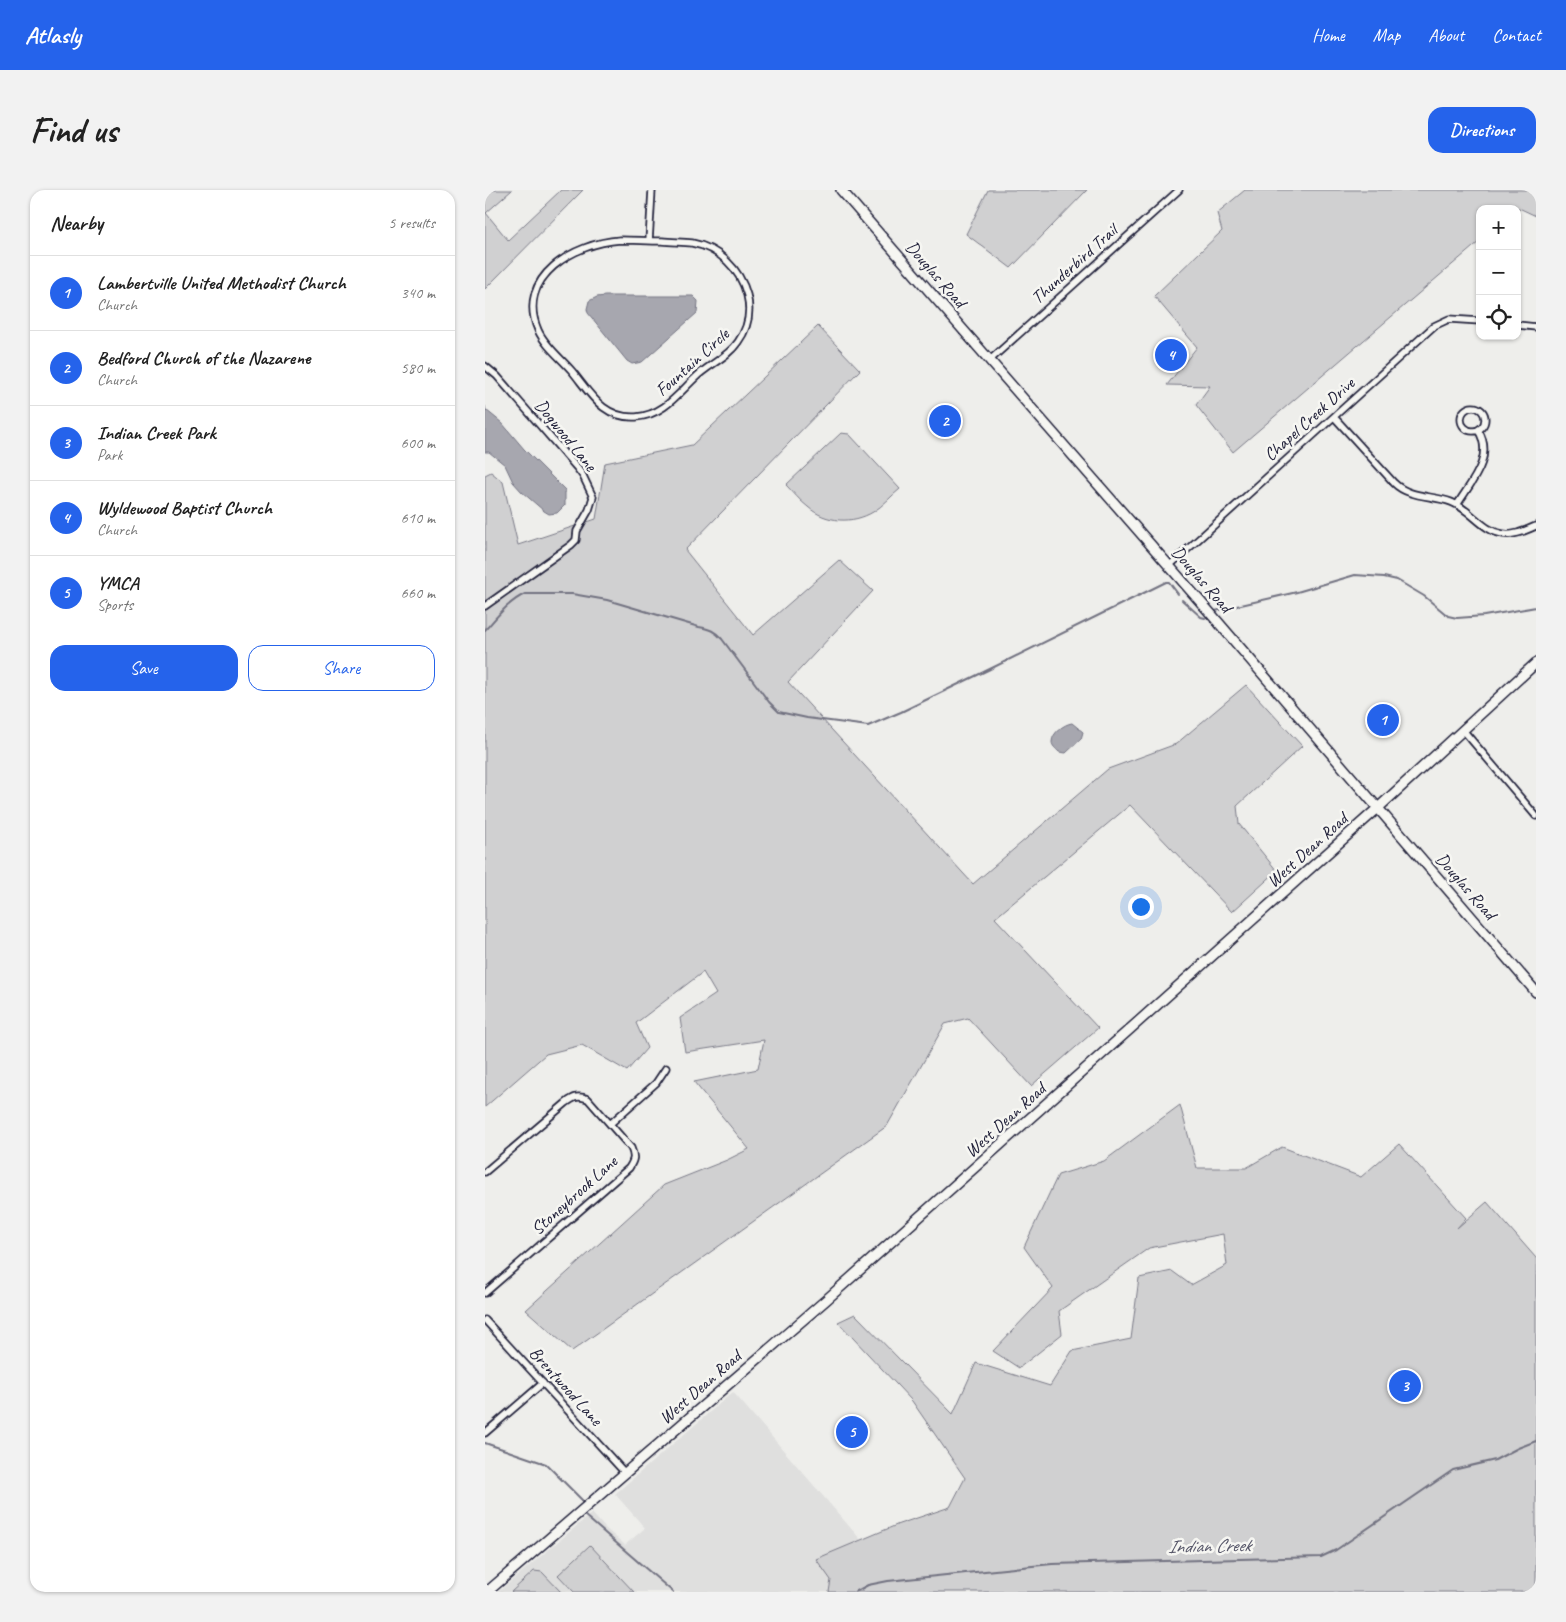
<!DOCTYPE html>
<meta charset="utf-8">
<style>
body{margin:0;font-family:Caveat,sans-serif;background:#f2f2f2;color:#222}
.controls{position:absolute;right:15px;top:15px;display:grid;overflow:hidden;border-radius:10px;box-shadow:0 1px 4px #0004}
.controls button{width:45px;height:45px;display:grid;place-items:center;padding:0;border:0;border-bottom:1px solid #e0e0e0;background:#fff;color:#222;font:25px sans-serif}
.you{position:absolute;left:655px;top:716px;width:18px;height:18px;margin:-12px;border:4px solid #fff;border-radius:50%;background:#1a73e8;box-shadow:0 0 0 8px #1a73e833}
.badge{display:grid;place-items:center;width:32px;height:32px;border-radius:50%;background:#2563eb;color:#fff;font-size:16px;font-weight:700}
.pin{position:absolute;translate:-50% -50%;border:2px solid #fff;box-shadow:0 1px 5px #0006}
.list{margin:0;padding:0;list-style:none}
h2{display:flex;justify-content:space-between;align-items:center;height:65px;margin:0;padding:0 20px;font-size:21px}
h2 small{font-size:16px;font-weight:400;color:#767676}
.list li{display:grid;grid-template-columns:32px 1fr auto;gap:15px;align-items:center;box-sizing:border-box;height:75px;padding:0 20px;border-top:1px solid #e0e0e0}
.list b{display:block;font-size:19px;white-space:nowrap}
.list p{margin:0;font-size:16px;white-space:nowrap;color:#767676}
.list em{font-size:16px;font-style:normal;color:#767676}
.actions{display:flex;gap:10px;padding:15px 20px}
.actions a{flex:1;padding:11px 0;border:1px solid #2563eb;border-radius:15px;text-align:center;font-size:18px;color:#2563eb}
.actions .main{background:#2563eb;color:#fff}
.icon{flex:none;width:28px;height:28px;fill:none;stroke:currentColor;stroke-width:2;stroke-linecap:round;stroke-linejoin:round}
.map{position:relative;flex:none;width:1051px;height:1402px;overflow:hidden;border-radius:15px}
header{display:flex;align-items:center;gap:30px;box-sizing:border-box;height:70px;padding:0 25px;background:#2563eb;color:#fff}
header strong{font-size:24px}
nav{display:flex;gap:28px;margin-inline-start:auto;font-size:18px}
.intro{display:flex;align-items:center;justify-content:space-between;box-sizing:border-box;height:120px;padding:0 30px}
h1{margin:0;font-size:35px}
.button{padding:12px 22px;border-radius:15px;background:#2563eb;color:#fff;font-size:18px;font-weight:700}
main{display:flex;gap:30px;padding:0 30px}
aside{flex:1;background:#fff;border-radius:15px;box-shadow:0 1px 4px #0004}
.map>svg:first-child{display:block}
.built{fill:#dfdfde}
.green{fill:#d0d0d1;stroke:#797986}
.water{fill:#a7a7af;stroke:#727281}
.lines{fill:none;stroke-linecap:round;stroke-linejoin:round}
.stream{stroke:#727281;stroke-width:2}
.street-casing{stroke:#22223b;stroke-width:9}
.secondary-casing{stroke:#22223b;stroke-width:12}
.street{stroke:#f6f6f2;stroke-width:5.5}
.secondary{stroke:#f6f6f2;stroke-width:9}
.labels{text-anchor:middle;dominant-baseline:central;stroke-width:5;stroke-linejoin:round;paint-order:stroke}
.street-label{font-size:18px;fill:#22223b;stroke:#f6f6f2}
.water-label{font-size:19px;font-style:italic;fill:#575769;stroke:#f6f6f2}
</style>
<header>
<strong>Atlasly</strong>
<nav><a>Home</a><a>Map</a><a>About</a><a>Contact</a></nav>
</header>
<div class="intro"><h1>Find us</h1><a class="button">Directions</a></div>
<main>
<aside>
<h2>Nearby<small>5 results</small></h2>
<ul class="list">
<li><span class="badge">1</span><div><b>Lambertville United Methodist Church</b><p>Church</p></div><em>340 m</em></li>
<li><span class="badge">2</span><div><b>Bedford Church of the Nazarene</b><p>Church</p></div><em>580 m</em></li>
<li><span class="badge">3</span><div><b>Indian Creek Park</b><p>Park</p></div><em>600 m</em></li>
<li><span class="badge">4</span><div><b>Wyldewood Baptist Church</b><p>Church</p></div><em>610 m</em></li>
<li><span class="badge">5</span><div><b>YMCA</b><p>Sports</p></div><em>660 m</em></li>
</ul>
<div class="actions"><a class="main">Save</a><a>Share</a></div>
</aside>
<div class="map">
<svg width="1051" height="1402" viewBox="0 0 1051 1402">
<rect width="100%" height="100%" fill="#eeeeeb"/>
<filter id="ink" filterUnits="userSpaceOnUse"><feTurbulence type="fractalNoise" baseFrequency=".02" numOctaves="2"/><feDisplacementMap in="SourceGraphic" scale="10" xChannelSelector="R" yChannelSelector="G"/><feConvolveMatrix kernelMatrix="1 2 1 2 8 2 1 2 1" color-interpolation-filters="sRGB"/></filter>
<g filter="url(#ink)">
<!-- built -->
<path class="built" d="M248,1202l134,155 232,45h-601l94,-79 13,15 20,17 20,-17 -30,-34z"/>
<!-- green -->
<path class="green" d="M0,0h27l-26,23 22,27 53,-50h22l-98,99z
M503,0h99l-76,78 -45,-34z
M760,0h291v26l-17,-8 -2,1h-37v32l-247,211 -37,-47 14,-19 -43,-1 30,-38 -43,-51 68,-65 -5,-18z
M333,136l42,44 -175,180 68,85 86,-75 34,31 -85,91 185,202 135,-115 68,-25 70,-59 56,61 -65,60 2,18 38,47 -45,41 -102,-107 -135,113 103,110 -67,58 -63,-68 -23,6 -58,102 -315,225 -46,-41 138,-125 63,-25 22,-11 -55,-67 64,-13 6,-29 -79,12 -5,-34 36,-24 -13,-22 -67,51 11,25 -20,23 -45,-26 -36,9 -61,53v-632l6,-3 12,10 15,63 78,-26 9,-56 87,-18z
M356,243l8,1 51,55c-9,7 -17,17 -27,23 -20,12 -47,11 -65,-5 -8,-6 -15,-15 -22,-22z
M695,915l17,63h49l36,-21 79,30 38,-33 67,74 -9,10 30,-26 49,56v334h-707l2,-12 -15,-21 83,-35 51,-17 15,-29 -53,-77 -74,-79 17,-8 98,100 23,-51 74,23 22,-35 59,-12 8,-61 33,-7 19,14 36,-20 -4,-31 -74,14 -90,63 3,23 -43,34 -26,-17 60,-63 -29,-41 34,-72 46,-14z
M105,1355l44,47h-60l-16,-17z
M49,1381l8,1 19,20h-50z"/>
<!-- water -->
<path class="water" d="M120,106h88l5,5 -1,12 -55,49 -10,2 -5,-3 -39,-48 -1,-4 2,-8 8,-4z
M0,216l1,4 16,13 22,26 41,41v15l-8,8 -8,1 -5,-3 -22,-19 -9,-10 -8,-17 -16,-13h-4z
M587,533l11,9 -2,7 -15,14 -7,-1c-3,-3 -7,-6 -7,-10 0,-9 12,-18 20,-19z"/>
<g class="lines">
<!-- stream -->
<path class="stream" d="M697,410l19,17 4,1
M730,421l82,-19 58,-17 29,2 13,3 27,16 24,20 9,2 27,-2 52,-9
M0,440c11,-12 24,-29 40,-36h47l35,6 92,27c11,2 16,4 23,12l47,63 10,10 28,6 61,8 33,-14 93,-45 172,-85h3l9,12
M0,1253l61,21 36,36v3
M99,1325l89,77
M370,1402l13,-7 20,-4 164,-17 269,-7 15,-7 117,-80 42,-10 23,-12 18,-7"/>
<!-- street casing -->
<g class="street-casing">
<path id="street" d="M135,50c14,0 28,1 42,1 10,1 20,1 30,2 27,5 48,26 55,52 4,16 1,33 -9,47 -10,15 -30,23 -43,36 -18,17 -32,37 -59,39 -33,2 -46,-24 -64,-46 -11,-13 -27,-25 -34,-41 -23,-53 37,-87 82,-90z
M164,51l3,-51
M1032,135l19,2
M505,170l189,-170
M0,176l12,10 80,92 6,8 10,21 -4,13 -12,21 -1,9 -5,5 -86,61
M976 229a12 12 0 1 1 24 0a12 12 0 1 1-24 0Z
M849,227l60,66c15,15 38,12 57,19 20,7 31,29 52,32 12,2 23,-4 33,-8
M972,315c14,-23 38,-48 21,-75
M684,376l265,-240 15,-7 31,2
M978,540l73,86
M125,934l46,-41 10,-15
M0,982l81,-69c8,-6 12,-8 22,-4l43,49c4,9 3,12 -2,20l-144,125
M0,1130l140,153
M0,1243l58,-50"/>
</g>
<!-- secondary casing -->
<g class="secondary-casing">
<path id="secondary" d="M356,0l371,425 324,377
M2,1402l339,-292 552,-492 158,-145"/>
</g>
<!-- street -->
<use href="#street" class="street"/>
<!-- secondary -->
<use href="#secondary" class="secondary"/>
</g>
</g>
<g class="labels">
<!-- street labels -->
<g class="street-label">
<text transform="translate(589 74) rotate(-42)">Thunderbird Trail</text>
<text transform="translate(451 84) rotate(49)">Douglas Road</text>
<text transform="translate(207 172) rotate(-42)">Fountain Circle</text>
<text transform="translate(824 229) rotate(-42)">Chapel Creek Drive</text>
<text transform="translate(81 245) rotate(51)">Dogwood Lane</text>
<text transform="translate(717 389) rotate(49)">Douglas Road</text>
<text transform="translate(822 660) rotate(-42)">West Dean Road</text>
<text transform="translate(981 696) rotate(49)">Douglas Road</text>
<text transform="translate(520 930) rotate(-42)">West Dean Road</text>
<text transform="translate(89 1005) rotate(-42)">Stoneybrook Lane</text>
<text transform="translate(81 1196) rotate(48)">Brentwood Lane</text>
<text transform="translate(215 1197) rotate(-41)">West Dean Road</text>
</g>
<!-- water labels -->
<g class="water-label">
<text transform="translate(724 1356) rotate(-1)">Indian Creek</text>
</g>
</g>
</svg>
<div class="controls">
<button>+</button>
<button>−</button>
<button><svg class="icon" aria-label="locate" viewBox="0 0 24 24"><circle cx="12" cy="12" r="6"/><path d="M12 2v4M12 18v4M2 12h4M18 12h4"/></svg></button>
</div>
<div class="you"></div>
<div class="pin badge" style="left:898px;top:530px">1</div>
<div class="pin badge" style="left:460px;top:231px">2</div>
<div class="pin badge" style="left:920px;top:1196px">3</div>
<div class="pin badge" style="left:686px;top:165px">4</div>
<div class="pin badge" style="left:367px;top:1242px">5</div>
</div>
</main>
